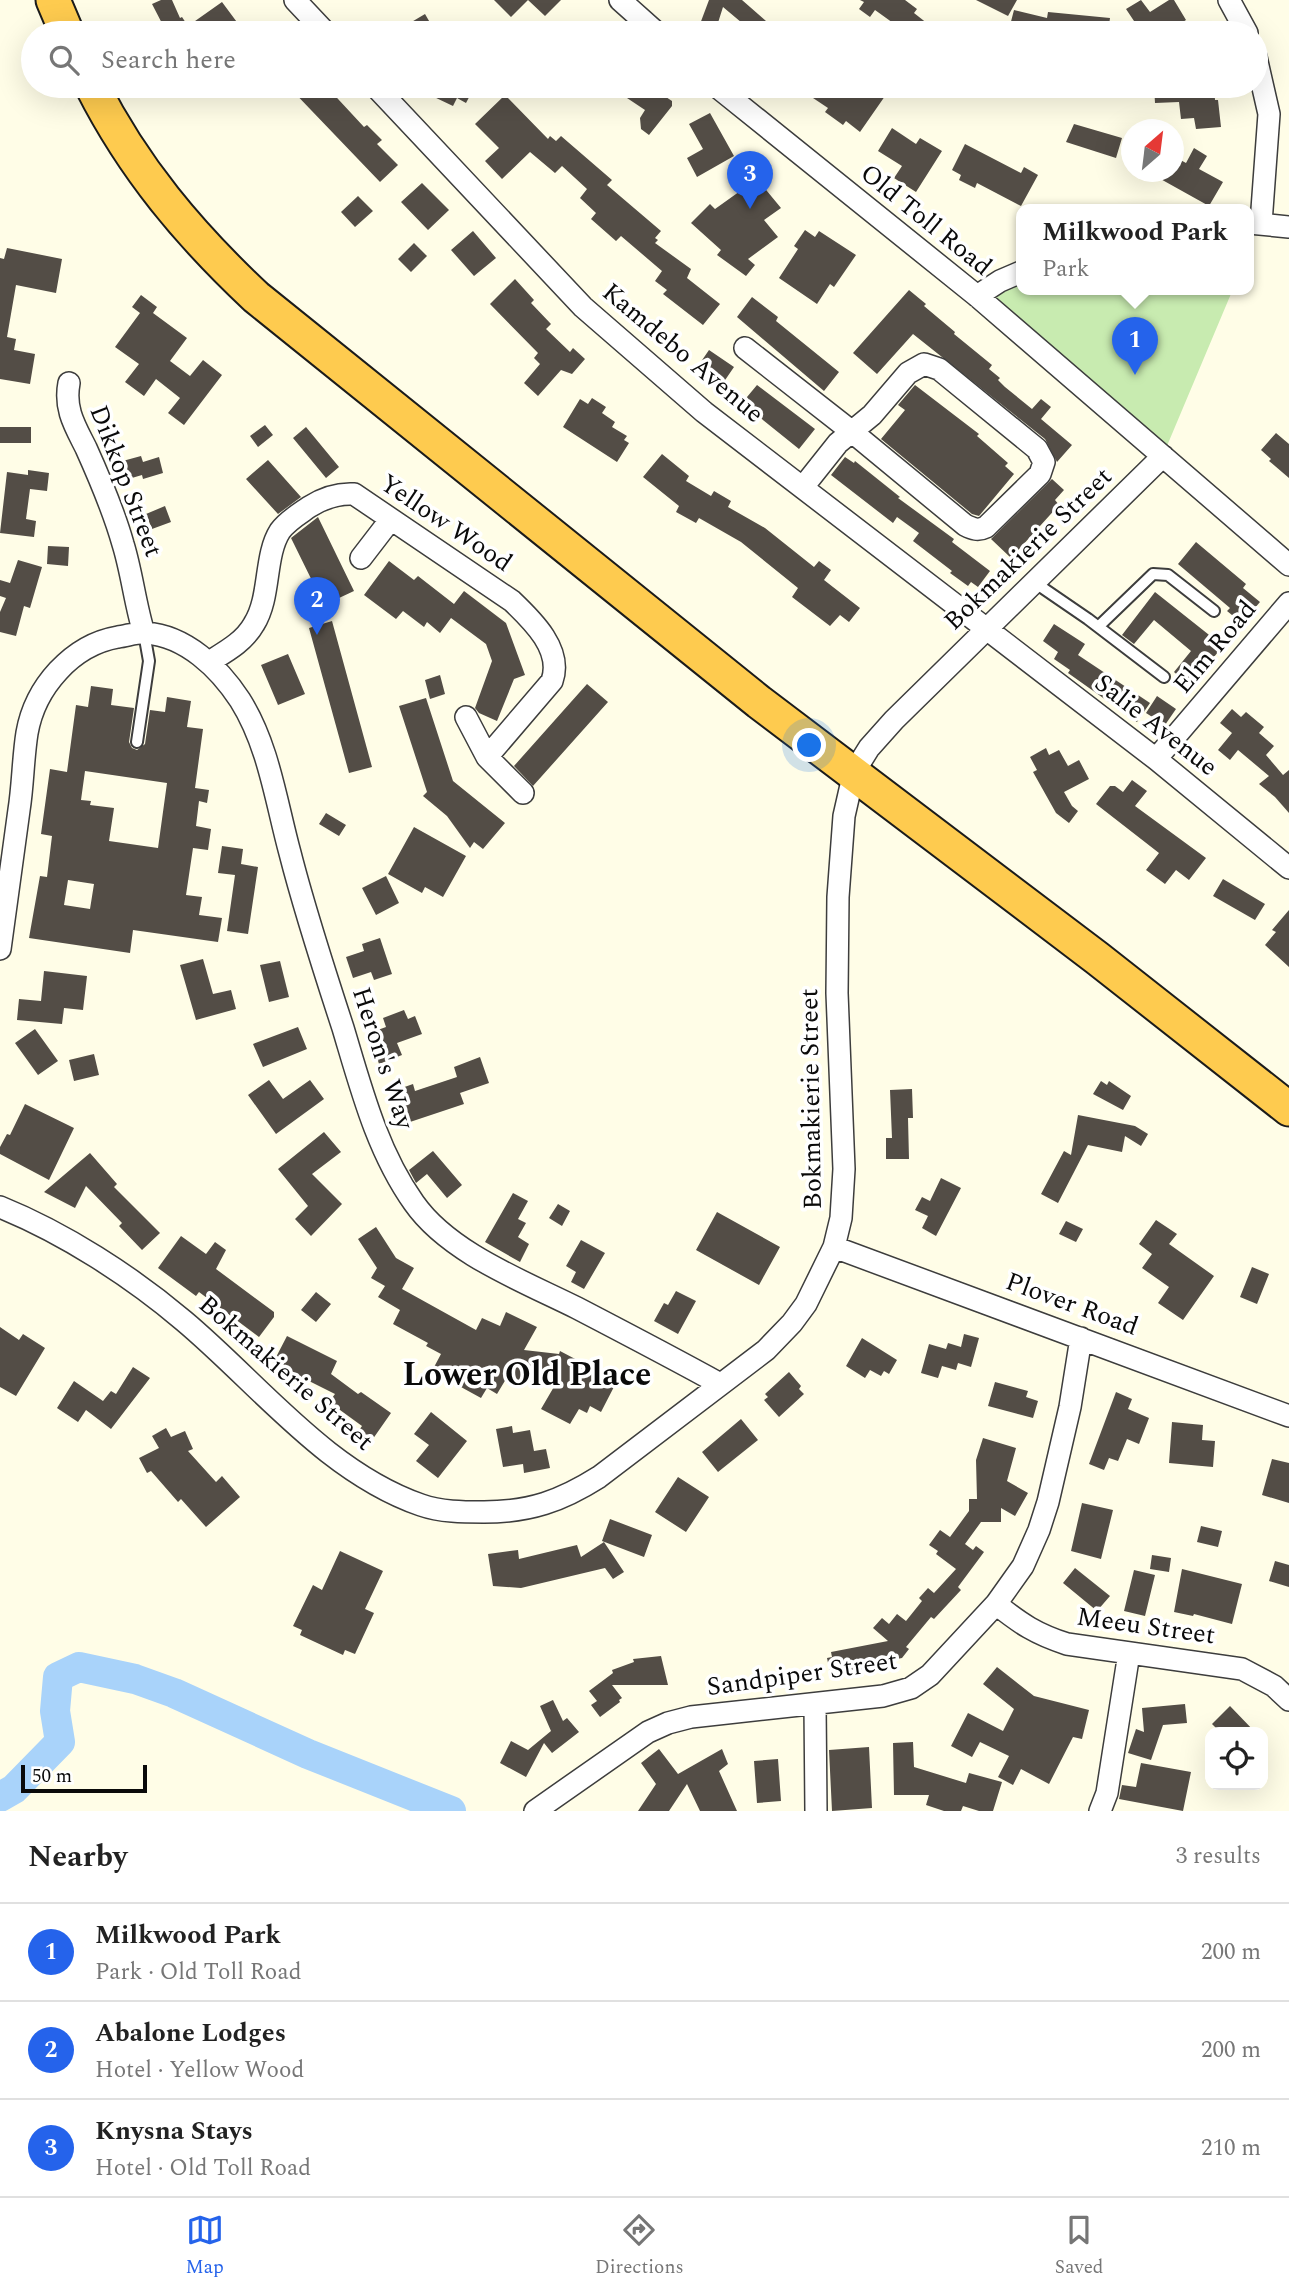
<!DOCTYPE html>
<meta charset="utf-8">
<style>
body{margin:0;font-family:Spectral,serif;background:#f2f2f2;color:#222}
.controls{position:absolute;right:21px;bottom:21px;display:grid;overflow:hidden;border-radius:14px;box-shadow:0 7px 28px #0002}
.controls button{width:63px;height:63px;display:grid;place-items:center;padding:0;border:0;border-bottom:2px solid #e0e0e0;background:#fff;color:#222;font:35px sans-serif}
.compass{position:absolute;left:1121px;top:119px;width:63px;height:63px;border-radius:50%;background:#fff;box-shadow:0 7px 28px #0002;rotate:28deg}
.scale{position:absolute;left:21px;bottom:18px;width:126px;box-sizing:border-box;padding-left:7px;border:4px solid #0a0a0a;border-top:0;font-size:19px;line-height:24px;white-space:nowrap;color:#0a0a0a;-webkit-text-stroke:5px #fff;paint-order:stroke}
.you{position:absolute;left:810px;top:746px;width:24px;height:24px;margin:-18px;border:5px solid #fff;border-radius:50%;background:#1a73e8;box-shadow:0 0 0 10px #1a73e833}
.badge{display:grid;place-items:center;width:46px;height:46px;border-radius:50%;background:#2563eb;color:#fff;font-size:23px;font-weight:700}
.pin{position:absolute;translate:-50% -58px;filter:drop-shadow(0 2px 4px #0008)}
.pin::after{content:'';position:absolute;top:37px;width:24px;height:21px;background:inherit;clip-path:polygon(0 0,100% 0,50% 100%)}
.popup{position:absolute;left:1016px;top:204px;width:238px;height:91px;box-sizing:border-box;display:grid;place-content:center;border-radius:14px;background:#fff;filter:drop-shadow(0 2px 5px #0005);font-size:23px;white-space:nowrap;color:#767676}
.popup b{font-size:26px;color:#222}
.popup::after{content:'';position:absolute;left:50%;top:100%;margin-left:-14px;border:14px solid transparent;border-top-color:#fff}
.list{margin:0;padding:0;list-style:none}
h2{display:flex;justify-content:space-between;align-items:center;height:91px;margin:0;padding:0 28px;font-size:30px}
h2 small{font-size:23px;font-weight:400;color:#767676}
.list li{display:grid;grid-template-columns:46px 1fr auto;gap:21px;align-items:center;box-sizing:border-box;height:98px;padding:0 28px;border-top:2px solid #e0e0e0}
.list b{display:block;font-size:26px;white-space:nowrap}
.list p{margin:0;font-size:23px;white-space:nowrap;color:#767676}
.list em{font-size:23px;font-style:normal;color:#767676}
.icon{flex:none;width:38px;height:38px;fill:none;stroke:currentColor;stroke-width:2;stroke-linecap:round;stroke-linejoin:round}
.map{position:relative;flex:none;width:1289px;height:1811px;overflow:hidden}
.search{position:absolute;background:#fff;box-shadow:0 7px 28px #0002;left:21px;right:21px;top:21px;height:77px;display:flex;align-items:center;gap:18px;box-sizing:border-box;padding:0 24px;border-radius:38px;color:#767676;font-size:26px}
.sheet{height:385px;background:#fff}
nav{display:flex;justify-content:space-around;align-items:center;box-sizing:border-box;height:98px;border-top:2px solid #e0e0e0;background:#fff;font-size:19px;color:#767676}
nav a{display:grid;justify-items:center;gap:4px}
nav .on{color:#2563eb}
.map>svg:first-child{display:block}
.green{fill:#c8ebb0}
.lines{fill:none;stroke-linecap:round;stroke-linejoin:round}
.river{stroke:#a9d3fa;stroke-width:30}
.building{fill:#534d46;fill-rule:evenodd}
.service-casing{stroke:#3d3d3d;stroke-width:14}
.minor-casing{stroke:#3d3d3d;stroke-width:24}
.trunk-casing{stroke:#1b1b1b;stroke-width:37}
.service{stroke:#fff;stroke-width:10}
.minor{stroke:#fff;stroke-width:21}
.trunk{stroke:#fecb4f;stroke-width:33}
.labels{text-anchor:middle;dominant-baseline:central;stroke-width:7;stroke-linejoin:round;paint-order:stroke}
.street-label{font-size:26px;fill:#0a0a0a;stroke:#fff}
.district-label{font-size:33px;font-weight:bold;fill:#0a0a0a;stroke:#fff}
</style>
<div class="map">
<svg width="1289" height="1811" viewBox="0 0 1289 1811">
<rect width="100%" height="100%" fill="#fffde7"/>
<!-- green -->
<path class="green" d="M1021,277v12h212l-69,164 -182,-157z"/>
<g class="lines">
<!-- river -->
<path class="river" d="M0,1797l14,-8 46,-47 -5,-31 3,-34 21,-10 56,12 39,14 134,61 143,57"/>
</g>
<!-- building -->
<path class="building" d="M161,0h11l8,18 2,-1 6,9 34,-24 23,31h-78l-15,-29z
M494,0h34l-17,17z
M528,0h33l-16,16z
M709,0h33l24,21 -9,12h-3l-31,-26 -7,22 -16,-5z
M860,0h45l12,9 -3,4 14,11 -7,9h-14l-32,-23 -5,7 -11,-8 5,-7z
M976,0h41l-9,16z
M1141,0l9,12 19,-12h5l12,20 -20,13h-24l-16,-24z
M1014,10l33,8 1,-6 62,6 -2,15h-100z
M425,14l11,19h-43z
M288,86h20l8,8 10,-8 38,41 3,-2 15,15 -5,4 21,21 -18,17z
M411,86h64l-9,17 -9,-5 -4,8z
M609,86h61l-7,9 9,6v5l-23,29 -8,-6 -1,-11 5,-8z
M795,86h97l-32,46 -14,-11 -3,4 -18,-13 3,-4z
M1154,86h60l1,14h3l3,27 -25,2 -2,-11 -13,1 -2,-17 -24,1z
M505,95l43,44 2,-3 6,5 5,-5 51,44 -5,5 54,46 -6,7 3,2 -3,3 36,26 -4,9 33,26 -17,21 -40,-31 4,-4 -12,-9 7,-10 -41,-35 -5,5 -25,-22 5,-6 -16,-15 7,-9 -25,-23 -7,7 -25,-21 -28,27 -17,-18 14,-13 -24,-24z
M710,113l24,43 -37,21 -10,-19 16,-9 -14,-25z
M1074,124l48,14 -6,20 -50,-16z
M892,128l24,16 4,-6 22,13 -26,41 -22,-14 8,-12 -24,-15z
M965,144l56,29 3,-6 14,8 -17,31 -44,-23 -2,5 -16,-8 2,-5 -9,-5z
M1194,148l13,8 -8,13 24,13 -14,24 -61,-34h25v-16l13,7z
M757,179l24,29 -17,12 14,17 -30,22 7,6 -9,11 -29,-21 4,-5 -30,-27 19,-19 5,5z
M422,183l27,27 -21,20 -27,-28z
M358,196l15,15 -18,16 -14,-15z
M805,230l10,7 4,-6 37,24 -22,32 -4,-3 -13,20 -38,-26 19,-29 -4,-3z
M473,231l23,27 -22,18 -23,-26z
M414,243l13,13 -16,16 -13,-13z
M7,248l55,11 -6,34 -40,-8 -9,52 9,2 -2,11 21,4 -5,30 -30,-5v-121l4,1z
M515,279l19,21 -3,3 20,21 -5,5 24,23 3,-4 12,11 -13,15 -11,-4 -23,26 -14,-13 16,-19 -6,-6 4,-5 -48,-49z
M909,290l17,14 -2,2 31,26 -1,2 38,31 -3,4 11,9 -2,2 7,7 27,22 9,-10 10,8 -10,12 31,26 -15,17 -12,-23 -132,-105 -36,40 -24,-21z
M141,295l16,12 -4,6 34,25 -17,23 20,15 13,-16 19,15 -38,50 -16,-12 12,-15 -24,-19 -12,17 -19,-14 14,-18 -24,-17 25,-34 -8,-6z
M752,297l26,20 -2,4 63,51 -15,19 -87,-74z
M709,350l25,17 -13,19 -25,-17z
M757,385l58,44 -16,20 -57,-46z
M915,385l64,49 -2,2 31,27 -3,3 9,8 -35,42 -7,-2 -91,-75 24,-29 -7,-5z
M592,398l14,9 -4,6 13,9 -3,5 15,9 -3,4 5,3 -12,19 -54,-35 17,-28 8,5z
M265,425l8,10 -15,12 -8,-11z
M0,427h31v16h-31z
M306,427l33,40 -13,11 -33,-40z
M1276,433l13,11v34l-20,-17 2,-2 -10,-9z
M662,454l27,22 -3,5 25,15 3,-5 17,10 -3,6 37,21 49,39 5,-6 12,9 -7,10 36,28 -11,14 -9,-7 -10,11 -38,-29 6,-9 -57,-46 -42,-24 -3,5 -20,-11 3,-6 -36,-29z
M141,456l2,6 16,-5 4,16 -20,6 -1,-4 -17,5 -6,-18z
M845,457l9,6 1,-2 45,36 -2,1 56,41 -2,3 38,29 -12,16 -7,-5 -3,4 -18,-13 2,-2 -39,-30 6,-8 -22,-16 -4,6 -62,-48z
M268,460l33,37 -23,17 -32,-35z
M28,470l21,3 -2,18 -17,-2 -4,30 10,2 -2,16 -34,-4 7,-61 21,3z
M1052,479l12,11 -9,10 4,5 -48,53 -20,-19z
M165,506l6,16 -19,7 -6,-15z
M318,517l36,74 -30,14 -33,-67z
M1196,542l50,42 -3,4 17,14 -18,21 -15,-12 3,-3 -52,-44z
M48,546l21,1 -1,19 -21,-2z
M18,560l24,7 -12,41 -6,-2 -8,30 -16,-4v-20l6,-14 -6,-2v-16l10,3z
M389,561l25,19 4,-4 36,28 10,-13 42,32 19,52 -11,4 -17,42 -18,-8 -4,-5 17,-47 -6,-17 -35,-26 -11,15 -13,-11 -3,5 -21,-16 -7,8 -32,-24z
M1155,592l68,54 -33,40 -16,-14 17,-21 -37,-31 -20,24 -12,-9z
M332,621l40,146 -23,6 -40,-145z
M1054,624l31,20 -7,11 72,48 -13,19 -69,-49 2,-3 -16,-11 4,-7 -15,-11z
M288,654l17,40 -27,11 -17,-40z
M440,675l5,19 -15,5 -5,-19z
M587,684l21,18 -75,84 -19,-20z
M91,686l22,3 -2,16 23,3 -5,34 3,6 5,2 8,-6 5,-34 15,2 2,-15 24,4 -4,26 16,2 -8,59 14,2 -2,13 -8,-2 -3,25 15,3 -3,21 -15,-2 -7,47 16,2 -3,18 23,3 -4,24 -85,-12 -3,23 -101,-15 11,-62 7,1 5,-41 -11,-2 9,-65 17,3 9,-67 12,2zM85,771l82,12 -9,65 -49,-7 5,-33 -24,-3 1,-4 -10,-1zM68,880l26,4 -4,25 -26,-4z
M1157,696l19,13 -11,16 -19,-12z
M426,698l27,83 52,42 -22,26 -9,-7 -4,6 -23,-32 -24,-20 4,-4 -28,-86z
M1232,709l9,8 5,-5 18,15 -5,6 15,13 -8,9 17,20 6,-5v43l-14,-16 -16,-13 10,-8 -31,-26 -8,10 -12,-10 14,-17 -12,-10z
M1046,748l3,7 10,-5 9,16 11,-6 10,19 -25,13 8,14 6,5 -9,12 -13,-10 -23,-41 4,-2 -7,-13z
M1132,780l15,11 -12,15 71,52 -17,22 -13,-10 -11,14 -19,-14 13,-17 -63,-49 14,-18h5l8,6z
M326,813l20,12 -7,11 -20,-12z
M414,827l52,29 -23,41 -18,-10 -3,6 -34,-19z
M222,846l21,3 -2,15 17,3 -10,67 -21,-3 8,-56 -17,-2z
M386,876l13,27 -23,12 -14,-27z
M1223,879l42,25 -10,16 -42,-24z
M1289,910v57l-24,-22 11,-13 -4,-2z
M380,938l12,36 -18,6 -3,-8 -18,6 -7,-21 18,-6 -2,-7z
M203,959l10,35 18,-4 5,19 -40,11 -16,-55z
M280,961l9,36 -20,5 -9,-37z
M44,971l43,5 -4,34 -19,-2 -2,16 -45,-4 2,-21 22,2z
M404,1010l4,9 7,-3 7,18 -25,9 5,12 -23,9 -5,-16 6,-2 -5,-15 11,-4 -3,-9z
M298,1027l9,22 -44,18 -10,-23z
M35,1029l23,32 -20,14 -23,-32z
M94,1054l5,21 -25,6 -5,-21z
M480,1057l9,26 -29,10 4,11 -57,19 -11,-33 17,-6 2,7 42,-14 -3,-10z
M269,1080l14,19 27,-19 14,19 -48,35 -28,-39z
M1101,1081l6,4 2,-4 22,15 -8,14 -30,-16z
M912,1089l1,29h-5l1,41h-23v-21h6l-2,-48z
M25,1104l49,24 -25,52 -49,-26v-7l7,-13 3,1z
M1078,1115l57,11 13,8 -7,12 -16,-10 -3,16 -34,-7 -30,58 -17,-9 23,-43 7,4z
M324,1132l17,20 -29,22 30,30 -31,32 -16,-17 13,-13 -30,-37z
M433,1151l29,34 -15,13 -20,-24 -11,9 -7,-13z
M90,1153l27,31 -3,3 46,46 -18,17 -23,-24 3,-3 -36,-37 -11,22 -31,-16z
M941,1178l20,10 -25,48 -14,-8 6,-12 -13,-6 7,-13 8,4z
M513,1193l15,8 -10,18 8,4 -8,14 11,7 -9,18 -35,-20z
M558,1204l12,7 -8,15 -13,-8z
M717,1212l63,35 -21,38 -63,-35z
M1156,1220l21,14 -8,10 45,32 -31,44 -25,-17 11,-16 -27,-19 10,-14 -13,-10z
M1066,1221l17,8 -7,13 -17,-8z
M376,1227l20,31 18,10 -12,21 74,41 6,-12 18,8 6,-14 31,15 -13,23 35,4 1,-3 57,30 -16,31 -11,-6 -3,7 -8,-4 -9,15 -29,-15 14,-24 -49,-6 -9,15 -10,-6 -6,10 -31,-17 1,-2 -18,-10 8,-15 -15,-8 2,-3 -35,-19 7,-14 -22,-13 7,-11 -14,-8 6,-10 -19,-29z
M181,1236l25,18 9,-12 11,8 -10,19 58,43v5l-15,20 -60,-45 -3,4 -38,-28z
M581,1240l24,13 -21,36 -13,-7 5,-10 -10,-6z
M1252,1267l17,7 -12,30 -17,-7z
M676,1291l20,10 -18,33 -24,-13 10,-18 4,2z
M316,1292l15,12 -15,18 -15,-12z
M0,1327l19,13 4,-6 22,14 -29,48 -16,-9z
M964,1334l15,4 -8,29 -13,-4 -2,7 -14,-4 -4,12 -17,-5 8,-29 17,5 2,-6 13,4z
M287,1336l50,25 -6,13 27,20 3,-2 30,21 -21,30 -13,-10 5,-7 -33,-24 6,-8 -62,-31z
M862,1338l35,22 -8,14 -5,-3 -3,5 -11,-6 -5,8 -19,-12z
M133,1367l17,11 -39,51 -25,-19 -8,12 -21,-14 17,-27 29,20 8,-10 5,3z
M789,1372l12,14 -2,3 5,5 -25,23 -15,-17 4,-3 -3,-3z
M995,1382l33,9 -2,6 12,4 -5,17 -45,-12z
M1116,1392l16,7 -4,10 21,9 -10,26 -12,-5 -9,22 -9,-3 -5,12 -15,-6z
M431,1412l36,29 -29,37 -22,-17 13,-16 -15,-11z
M741,1419l17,21 -40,32 -16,-20z
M1172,1422l31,3 -1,15 13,1 -2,26 -44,-4z
M512,1426l1,7 17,-3 4,21 12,-2 4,19 -26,5 -1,-9 -20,3 -7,-38z
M166,1428l5,9 14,-6 8,18 -5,2 28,31 6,-6 18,21 -34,30 -25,-28 -3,3 -27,-31 -4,2 -8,-15 20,-10 -7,-12z
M983,1438l33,10 -9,33 21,12 -13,23 -14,-8v14h-20l-16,22 8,6 3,-4 8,6 -26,35 3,3 -27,29 -3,-2 -25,30 3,2 -7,9 -30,6 1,5 -42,8 -4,-19 5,-1 -1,-5 57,-11 -15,-13 9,-10 7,6 8,-10 9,7 16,-20 -3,-3 9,-10 6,5 22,-24 -20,-15 2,-3 -9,-6 11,-15 10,7 19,-26v-12h8l-1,-39z
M1272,1459l17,4v40l-27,-8z
M678,1477l31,20 -23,35 -31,-20z
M1082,1503l31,7 -12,49 -30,-8z
M610,1519l42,16 -8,22 -42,-16z
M1201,1526l21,5 -4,16 -21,-5z
M604,1542l20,30 -11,7 -8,-11 -84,20 -28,-2 -5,-32 30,-4 1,9 58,-14 4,12z
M340,1551l43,20 -18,38 9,4 -19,41 -10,-4 -2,5 -43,-20 2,-5 -9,-4 20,-41 9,5z
M1152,1555l19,3 -2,14 -19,-3z
M1275,1561l14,4v22l-20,-6z
M1075,1568l35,28 -13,15 -34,-28z
M1182,1569l60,15 -10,40 -38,-10 -1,2 -19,-4z
M1134,1570l21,5 -10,41 -21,-5z
M661,1656l7,29h-56l10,13 -3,2 1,2 -20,15 -9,-12 6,-4 -8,-10 24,-18 -1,-3 22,-8 -1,-3z
M997,1667l37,29 55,14 -7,29 -9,-2 -24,47 -28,-15 -8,16 -15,-8 11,-21 -29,-14 -8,15 -21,-11 17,-33 35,18 11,-22 -31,-25z
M553,1700l10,21 4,-3 12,14 -27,21 -8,-10 -18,34 -26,-14 11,-22 17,9 23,-19 -11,-25z
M1185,1704l2,19 -24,2 -12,35 -23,-7 8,-24 8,3 -2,-24z
M1230,1706l25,26h-35l-8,-8z
M913,1742l1,25 52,16 3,-10 33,9 -9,29h-14l-16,-5 -2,5h-17l-18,-6 3,-10h-35l-1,-52z
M869,1747l3,61 -40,3 -3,-61z
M659,1749l19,25 44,-25 6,15 -9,7 18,40h-37l-13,-27 -18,27h-31l18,-27 -15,-21z
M778,1759l3,42 -24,2 -3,-42z
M1141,1763l50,9 -8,39 -64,-12 3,-14 14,2z"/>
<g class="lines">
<!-- service casing -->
<g class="service-casing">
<path id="service" d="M1034,582l54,37 76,58
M1099,626l54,-52 15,1 46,36
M137,742l12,-81 -5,-28"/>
</g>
<!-- minor casing -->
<g class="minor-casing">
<path id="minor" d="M295,0l31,33
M620,0l37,33
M1229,0l18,33
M1256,57l13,57 -8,109
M375,86l208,221 121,105 452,347 133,109
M716,86l261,210 312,269
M1249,223l40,4
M977,296l23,-15 21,-9
M745,348l106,83 114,94c8,4 13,6 21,2l54,-53 4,-12 -7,-13 -98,-80 -15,-5 -16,9 -36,42 -34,28 -35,44
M69,383c-5,26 6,43 17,65 14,31 28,64 37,96 9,29 12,60 21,89
M361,558l30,-39
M209,662c16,-10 35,-20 45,-38 17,-27 10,-68 26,-93 7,-10 19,-17 29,-24 14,-9 28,-14 45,-13l158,107c21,20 51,49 40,80l-65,76
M466,717l21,40 36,36
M1156,759l133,-156
M0,949c6,-46 13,-93 19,-139 4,-25 4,-52 8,-77 8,-46 45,-88 91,-96 9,-1 19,-5 28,-4 40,3 73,35 94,67 29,46 36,102 50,153 15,59 34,117 53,175 18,60 34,123 71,175 35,50 109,78 163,105 48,25 96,50 143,76
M0,1207c64,26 131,69 184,114 75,63 142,151 237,184 20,7 42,7 63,7 46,0 77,-11 115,-35l167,-127 26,-27 14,-19 28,-57 7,-29 3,-49 -7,-176 1,-96 6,-81 10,-44 15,-24 25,-28 269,-264
M834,1247l455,169
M996,1604c25,20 40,30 71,40l175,25 32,17 15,14
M815,1705l1,106
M535,1811l113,-79 20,-9 23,-6 192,-21 28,-8 19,-13 66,-71 27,-38 16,-36 9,-28 22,-95 11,-69
M1100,1811l7,-18 22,-140"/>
</g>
<!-- trunk casing -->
<g class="trunk-casing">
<path id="trunk" d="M53,0l14,33
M92,86c42,83 97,148 164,211l503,405 338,256 192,151"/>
</g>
<!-- service -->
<use href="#service" class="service"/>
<!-- minor -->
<use href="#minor" class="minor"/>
<!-- trunk -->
<use href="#trunk" class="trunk"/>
</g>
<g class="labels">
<!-- street labels -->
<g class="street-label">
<text transform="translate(926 220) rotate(39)">Old Toll Road</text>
<text transform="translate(683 353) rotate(40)">Kamdebo Avenue</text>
<text transform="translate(126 481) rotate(69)">Dikkop Street</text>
<text transform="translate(446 523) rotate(34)">Yellow Wood</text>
<text transform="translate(1028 549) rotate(-44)">Bokmakierie Street</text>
<text transform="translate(1215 647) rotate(-50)">Elm Road</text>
<text transform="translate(1156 725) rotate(38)">Salie Avenue</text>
<text transform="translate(383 1058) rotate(72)">Heron's Way</text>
<text transform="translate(811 1099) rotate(-91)">Bokmakierie Street</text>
<text transform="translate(1072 1304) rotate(20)">Plover Road</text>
<text transform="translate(286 1373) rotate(41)">Bokmakierie Street</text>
<text transform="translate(1146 1626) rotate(8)">Meeu Street</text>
<text transform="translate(802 1674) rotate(-8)">Sandpiper Street</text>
</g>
<!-- district labels -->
<g class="district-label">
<text x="527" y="1375">Lower Old Place</text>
</g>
</g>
</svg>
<div class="controls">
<button><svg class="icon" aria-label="locate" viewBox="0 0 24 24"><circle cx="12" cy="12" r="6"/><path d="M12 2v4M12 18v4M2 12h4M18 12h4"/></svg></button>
</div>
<svg class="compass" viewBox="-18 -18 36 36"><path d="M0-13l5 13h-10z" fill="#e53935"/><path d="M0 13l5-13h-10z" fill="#767676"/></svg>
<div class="scale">50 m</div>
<div class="you"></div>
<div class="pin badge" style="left:1135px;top:375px">1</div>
<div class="popup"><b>Milkwood Park</b>Park</div>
<div class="pin badge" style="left:317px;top:635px">2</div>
<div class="pin badge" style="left:750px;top:209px">3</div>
<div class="search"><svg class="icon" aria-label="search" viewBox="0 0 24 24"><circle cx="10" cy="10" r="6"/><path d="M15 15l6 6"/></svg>Search here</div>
</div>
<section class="sheet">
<h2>Nearby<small>3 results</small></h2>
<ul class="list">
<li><span class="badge">1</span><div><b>Milkwood Park</b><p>Park · Old Toll Road</p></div><em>200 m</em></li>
<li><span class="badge">2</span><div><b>Abalone Lodges</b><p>Hotel · Yellow Wood</p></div><em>200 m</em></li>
<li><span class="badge">3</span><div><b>Knysna Stays</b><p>Hotel · Old Toll Road</p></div><em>210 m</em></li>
</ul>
</section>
<nav>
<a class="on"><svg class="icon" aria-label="map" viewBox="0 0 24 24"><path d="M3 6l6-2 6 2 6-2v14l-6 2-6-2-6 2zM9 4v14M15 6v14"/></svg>Map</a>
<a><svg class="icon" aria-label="directions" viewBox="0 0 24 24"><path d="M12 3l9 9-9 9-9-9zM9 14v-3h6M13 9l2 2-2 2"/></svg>Directions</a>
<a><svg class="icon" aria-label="saved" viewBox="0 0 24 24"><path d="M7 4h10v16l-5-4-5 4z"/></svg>Saved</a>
</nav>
